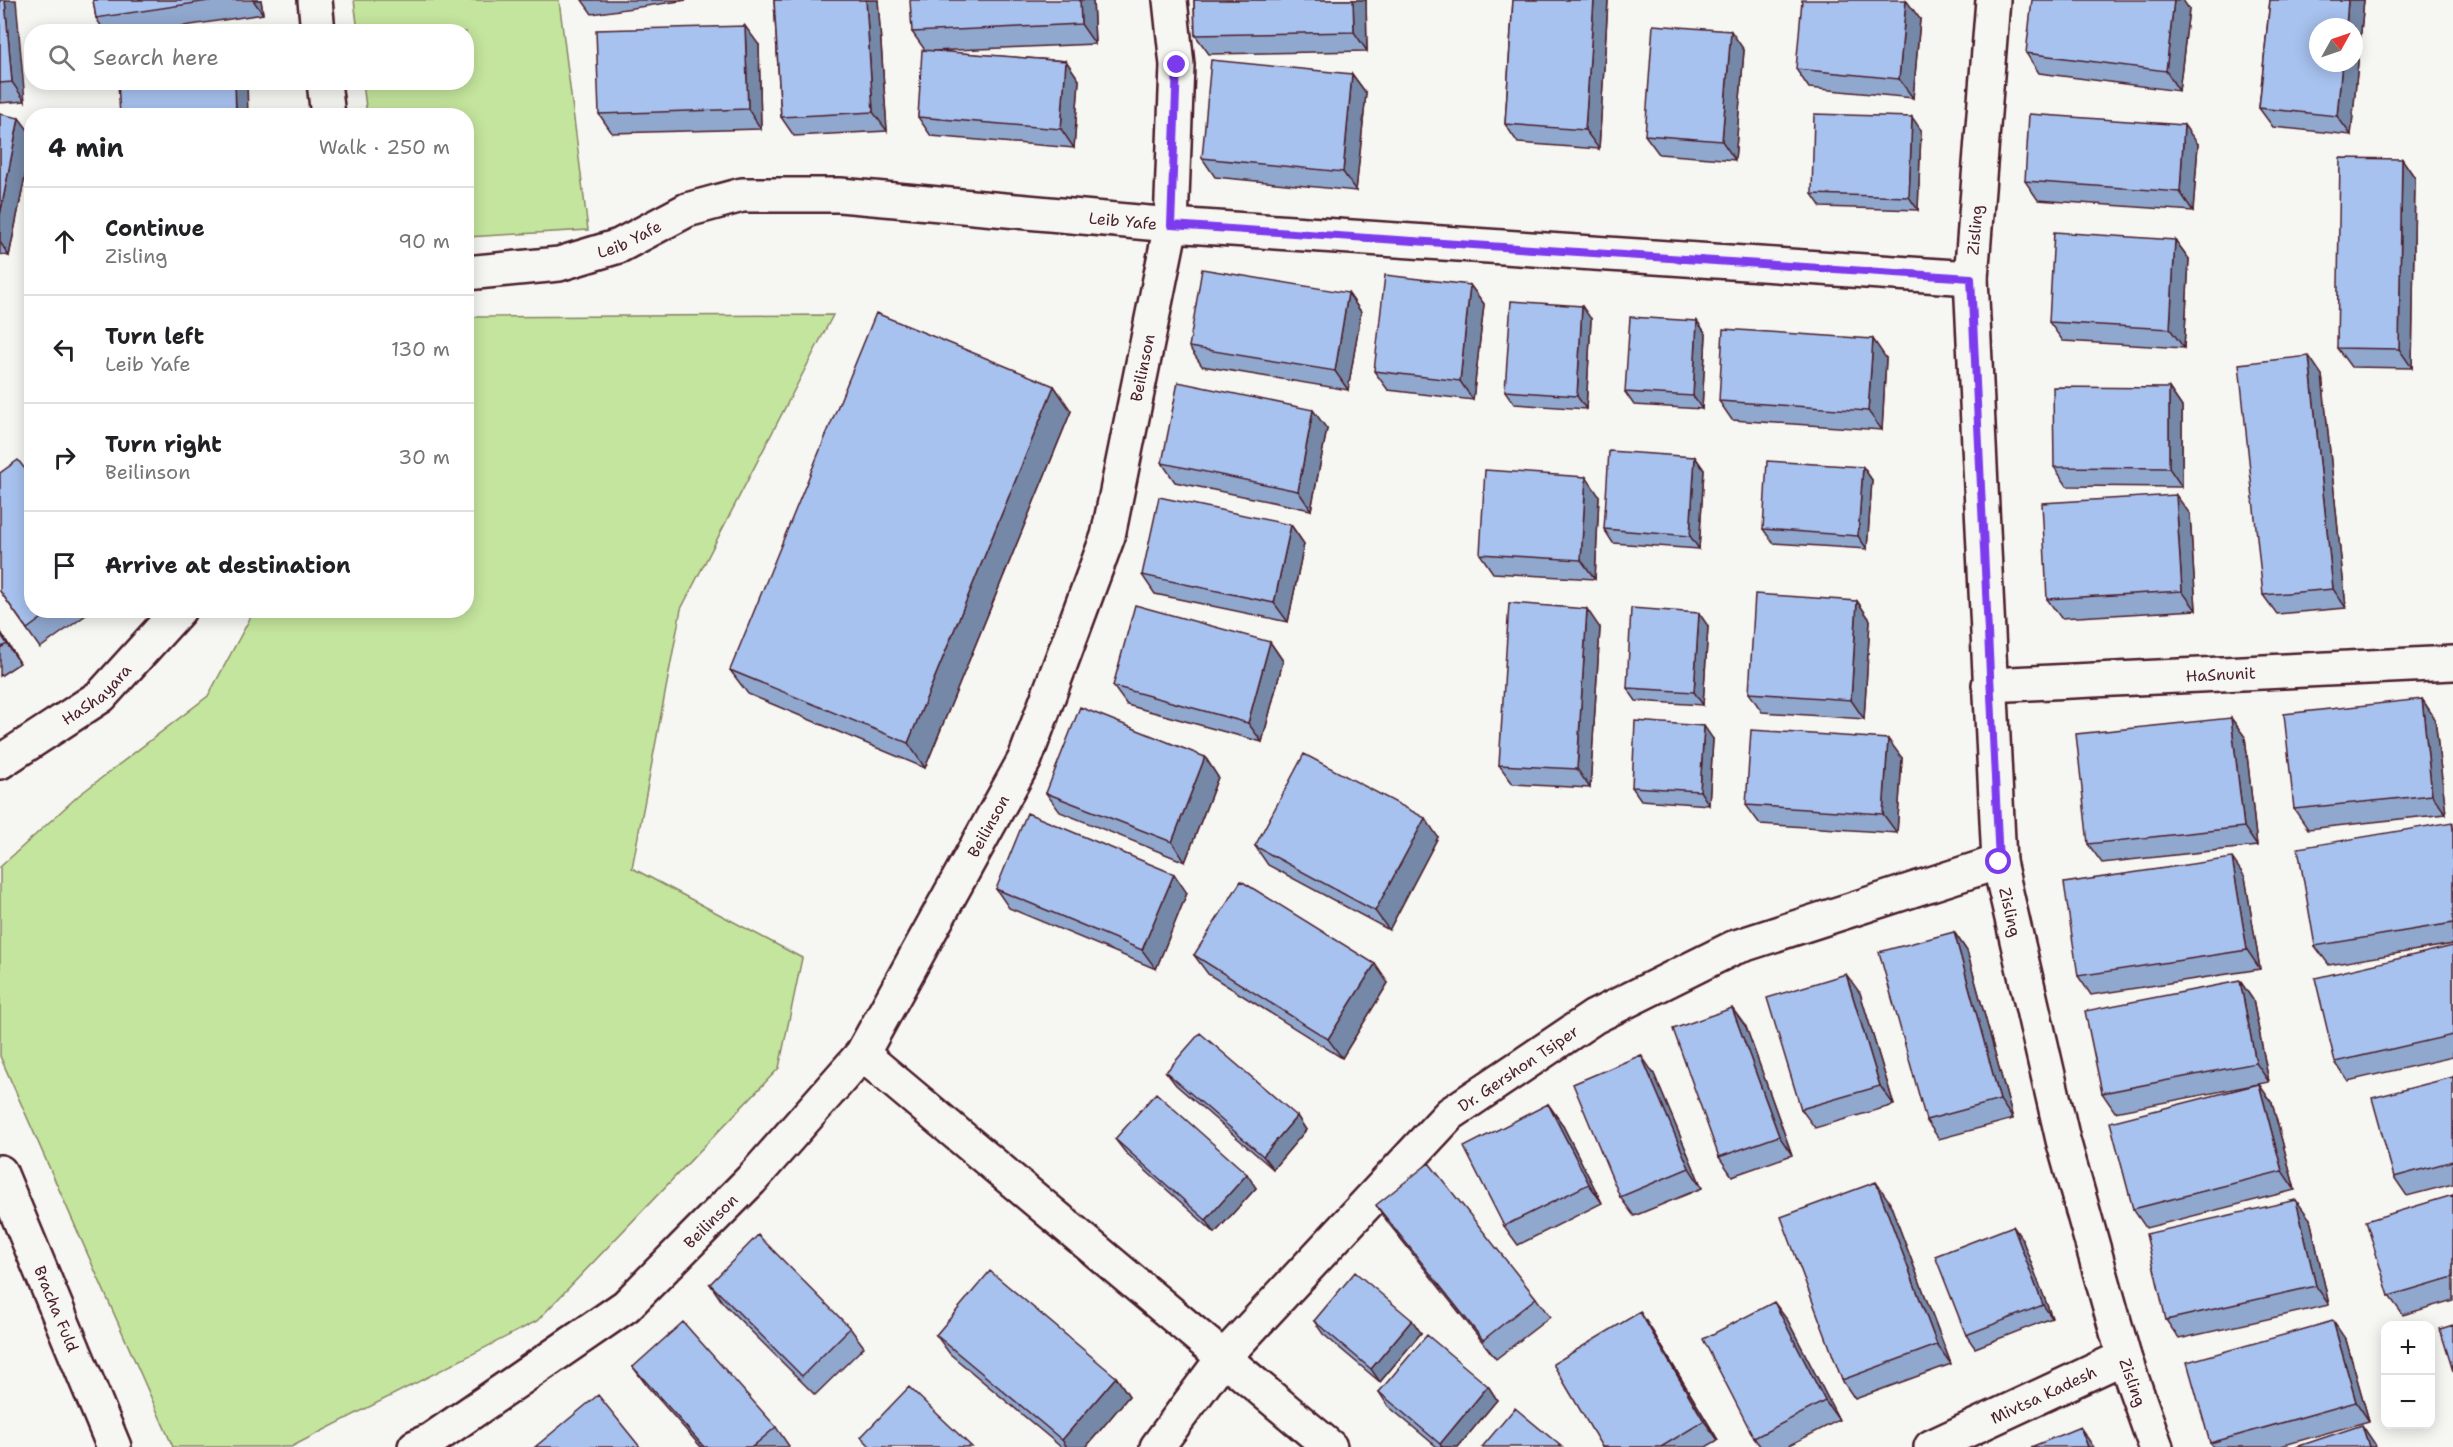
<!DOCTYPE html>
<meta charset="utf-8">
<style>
body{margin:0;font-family:"Shantell Sans",sans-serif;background:#f6f6f6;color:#202124}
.controls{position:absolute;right:18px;bottom:18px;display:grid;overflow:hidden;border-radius:12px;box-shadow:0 3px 15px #0003}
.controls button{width:54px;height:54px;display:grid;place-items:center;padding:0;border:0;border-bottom:2px solid #e0e0e0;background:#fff;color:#202124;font:30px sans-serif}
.compass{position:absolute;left:2309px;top:18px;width:54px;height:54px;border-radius:50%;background:#fff;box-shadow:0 3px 15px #0003;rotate:50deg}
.stop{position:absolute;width:18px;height:18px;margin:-14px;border:4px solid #7c3aed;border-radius:50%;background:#fff}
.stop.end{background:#7c3aed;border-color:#fff;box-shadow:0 2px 6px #0008}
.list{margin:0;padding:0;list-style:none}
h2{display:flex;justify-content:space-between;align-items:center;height:78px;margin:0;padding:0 24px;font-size:26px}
h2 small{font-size:20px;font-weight:400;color:#757577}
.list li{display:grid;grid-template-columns:39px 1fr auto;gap:18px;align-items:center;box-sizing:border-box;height:108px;padding:0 24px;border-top:2px solid #e0e0e0}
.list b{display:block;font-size:22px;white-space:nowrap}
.list p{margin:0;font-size:20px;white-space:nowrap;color:#757577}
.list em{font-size:20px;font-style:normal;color:#757577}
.icon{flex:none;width:33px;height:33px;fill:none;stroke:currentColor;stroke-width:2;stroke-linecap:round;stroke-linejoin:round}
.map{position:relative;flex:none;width:2453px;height:1447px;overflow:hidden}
.search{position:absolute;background:#fff;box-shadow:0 3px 15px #0003;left:24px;top:24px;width:450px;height:66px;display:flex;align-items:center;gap:15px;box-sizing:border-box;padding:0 21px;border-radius:24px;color:#757577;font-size:22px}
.panel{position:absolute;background:#fff;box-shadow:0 3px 15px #0003;left:24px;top:108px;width:450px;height:510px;border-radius:24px}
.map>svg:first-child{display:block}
.green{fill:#c4e59d;stroke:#878264;stroke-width:1.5}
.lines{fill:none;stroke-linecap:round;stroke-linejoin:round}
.minor-casing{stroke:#4a1f2b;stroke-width:38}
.minor{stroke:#f6f6f2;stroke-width:33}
.wall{fill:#90a7ce;stroke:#4a1f2b;stroke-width:1.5}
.shaded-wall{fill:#7588a7;stroke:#4a1f2b;stroke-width:1.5}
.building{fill:#a7c2ef;stroke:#4a1f2b;stroke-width:1.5}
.route{stroke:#7c3aed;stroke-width:8}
.labels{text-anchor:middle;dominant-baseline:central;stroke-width:4.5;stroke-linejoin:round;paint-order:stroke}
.street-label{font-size:16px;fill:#4a1f2b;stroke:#f6f6f2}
</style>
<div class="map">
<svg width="2453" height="1447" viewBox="0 0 2453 1447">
<rect width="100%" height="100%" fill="#f6f6f2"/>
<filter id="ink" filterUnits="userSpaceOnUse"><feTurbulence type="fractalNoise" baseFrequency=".0167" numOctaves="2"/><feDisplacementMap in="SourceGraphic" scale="12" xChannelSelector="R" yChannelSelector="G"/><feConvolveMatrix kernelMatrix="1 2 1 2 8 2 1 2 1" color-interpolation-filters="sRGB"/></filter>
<g filter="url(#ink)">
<!-- green -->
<path class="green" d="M354,0h205l29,230 -121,7 -1,-121 -99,-1 -4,-32 103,-1v-50l-108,-1z
M833,315l-152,294 -49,259 170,90 -23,110 -242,253 -246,126h-118l-173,-391v-189l78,-71 130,-100 46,-85 212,-1 1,-293z"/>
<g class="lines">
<!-- minor casing -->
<g class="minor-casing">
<g id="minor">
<path d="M315,0l3,32"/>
<path id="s1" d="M1993,0l-22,278 28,584 64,278 61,217 32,90"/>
<path d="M324,82l4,34"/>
<path id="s2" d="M466,273l93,-9 60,-18 68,-36 55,-15h98l331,30 800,53"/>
<path id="s3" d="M1989,685l464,-22"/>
<path id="s4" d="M0,762l101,-66 78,-86"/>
<path d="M862,1054l468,393"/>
<path id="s5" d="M0,1172l114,275"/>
<path id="s6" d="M415,1447l16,-7 195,-134 125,-126 111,-126 163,-295 83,-223 63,-311 6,-160 -7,-65"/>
<path id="s7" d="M1157,1447l66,-89 227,-244 144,-97 139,-69 266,-86"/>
<path id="s8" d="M1931,1447l193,-90"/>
</g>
</g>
<!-- minor -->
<use href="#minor" class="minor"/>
</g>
<!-- wall -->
<path class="wall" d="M0,0l25,101 -25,2z
M93,0h168l2,14 -118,18h-40l-9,-14z
M582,0h105l-95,14z
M774,0h104l9,131 -93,5 -13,-19z
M1093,0l2,44 -163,7 134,10 13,19 -5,68 -143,-12 -13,-19 7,-67 -13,-18z
M1194,0h172l1,51 -158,3 -14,-19z
M1513,0h95l-9,149 -81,-6 -13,-19z
M2270,0h94l-13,135 -78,-8 -14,-19z
M2189,9l-10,82 -140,-18 -13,-20z
M1920,19l-7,79 -104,-10 -13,-19z
M759,45l2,84 -149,4 -13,-19z
M1744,50l-9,110 -76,-6 -14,-19z
M1352,74l14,19 -10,98 -141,-14 -13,-19z
M0,114l32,21v7l-23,114 -9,-2z
M1921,130l-3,80 -97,-3 -9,-13z
M2198,144l-5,67 -155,-11 -13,-19z
M2402,159l13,19 -3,190 -61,-1 -14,-19z
M2175,240l14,19 -5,89 -121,-7 -14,-19z
M1470,285l14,19 -11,96 -85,-10 -14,-19z
M1348,293l13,19 -13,78 -146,-24 -13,-19z
M1591,319l-5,90 -72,-5 -9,-13z
M1697,321l9,13 -4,75 -68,-4 -9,-13z
M1886,358l-4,72 -150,-10 -13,-19z
M2322,375l24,233 -69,6 -14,-19z
M1054,386l17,25 -146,357 -177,-74 -18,-24z
M2169,388l13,19v80l-115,-1 -13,-19z
M1327,429l-16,81 -136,-28 -13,-19z
M1695,457l9,13 -5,79 -86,-6 -9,-14z
M1863,467l9,13 -5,69 -94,-6 -10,-14z
M1599,496l-4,83 -102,-6 -13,-19z
M2190,514l6,96 -135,8 -14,-19z
M1291,525l13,19 -16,78 -133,-28 -13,-19z
M0,591l32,19h61l-53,38z
M1857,601l13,19 -6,99 -102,-7 -13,-19z
M1708,626l-5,79 -67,-4 -9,-13z
M1600,628l-10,160 -77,-4 -14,-19z
M0,631l20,32 -20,13z
M1270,642l13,19 -21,81 -135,-37 -14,-19z
M2422,699l13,20 11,95 -138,15 -14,-20z
M2231,718l14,19 12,109 -155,17 -14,-19z
M1713,739l-4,66 -68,-5 -9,-13z
M1205,757l13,20 -33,85 -125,-50 -14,-19z
M1902,758l-5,75 -137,-9 -14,-19z
M2453,824v120l-124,21 -14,-19z
M1438,837l-49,93 -121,-65 -13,-19z
M2245,877l15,92 -169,26 -13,-19z
M996,889l191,4 -31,76 -147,-61z
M1954,932l13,19 46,168 -74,20 -13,-19z
M2453,946v111l-105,24 -13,-19z
M1194,955l194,28 -46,75 -134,-84z
M2240,981l13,19 16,82 -154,30 -13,-19z
M1860,993l34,112 -79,23 -14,-19z
M1746,1027l46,128 -60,21 -13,-19z
M1166,1072l131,44 9,14 -33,39 -97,-84z
M1654,1074l48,114 -68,28 -14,-19z
M2453,1077v107l-46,12 -13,-19z
M2272,1103l23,87 -149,38 -13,-19z
M1548,1104l14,20 40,79 -84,42 -14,-19z
M1115,1139l141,49 -41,45 -90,-81z
M2453,1195v105l-50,15 -14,-19z
M1889,1201l62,163 -96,35 -13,-19z
M1376,1205l160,93 14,19 -54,42 -107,-135z
M2310,1219l19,86 -150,34 -13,-19z
M2022,1239l30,79 -77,30 -9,-13z
M710,1284l140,44 14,19 -49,48 -92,-92z
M1640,1312l13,20 65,108 -12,7h-104z
M1314,1321l107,12 -41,49 -57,-48z
M1788,1321l51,99 -53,27h-25l-7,-9z
M936,1335l180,42 13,19 -43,51h-25l-111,-93z
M2346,1340l23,81 -92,26h-64l-3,-4z
M633,1367l143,60 13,19 -2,1h-86l-54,-61z
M1488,1386l9,14 -39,47h-21l-49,-41 -9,-14z"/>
<!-- shaded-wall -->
<path class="shaded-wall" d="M5,0h11l9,101 -13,-19z
M253,0h8l2,14z
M866,0h12l9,131 -14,-19z
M1080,0h13l2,44 -14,-20z
M1353,0h13l1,51 -13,-19z
M1594,0h14l-9,149 -14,-19z
M1906,0l14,19 -7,79 -14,-19z
M2174,0h9l6,9 -10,82 -13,-20z
M2348,0h16l-13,135 -14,-19 5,-53h12v-36h-8z
M745,26l14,19 2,84 -13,-20z
M1731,31l13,19 -9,110 -13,-19z
M1066,61l13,19 -5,68 -13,-19z
M1352,74l14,19 -10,98 -13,-19z
M235,82h12l1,34h-12z
M1912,117l9,13 -3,80 -9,-13z
M19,118l13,17v7l-23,114 -9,-14v-27z
M2184,125l14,19 -5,67 -13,-19z
M2402,159l13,19 -3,190 -13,-19z
M2175,240l14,19 -5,89 -14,-19z
M1470,285l14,19 -11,96 -13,-19z
M1348,293l13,19 -13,78 -13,-19z
M1582,306l9,13 -5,90 -9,-13z
M1697,321l9,13 -4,75 -9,-13z
M1873,339l13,19 -4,72 -14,-19z
M2309,356l13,19 24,233 -13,-19z
M1054,386l17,25 -146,357 -17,-25z
M2169,388l13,19v80l-13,-19z
M1313,410l14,19 -16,81 -13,-19z
M1695,457l9,13 -5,79 -9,-13z
M1863,467l9,13 -5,69 -9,-13z
M1586,477l13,19 -4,83 -14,-19z
M2176,495l14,19 6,96 -14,-19z
M1291,525l13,19 -16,78 -14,-19z
M1857,601l13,19 -6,99 -13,-19z
M1587,609l13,19 -10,160 -13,-19z
M1699,613l9,13 -5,79 -9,-13z
M0,631l20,32 -13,-19 -7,-11z
M1270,642l13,19 -21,81 -14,-19z
M2422,699l13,20 11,95 -14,-19z
M2231,718l14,19 12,109 -13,-19z
M1704,726l9,13 -4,66 -9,-14z
M1888,739l14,19 -5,75 -14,-19z
M1205,757l13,20 -33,85 -13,-20z
M1425,818l13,19 -49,93 -14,-19z
M2232,858l13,19 15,92 -13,-19z
M1174,874l13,19 -31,76 -14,-19z
M1954,932l13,19 46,168 -13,-19z
M1375,964l13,19 -46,75 -14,-19z
M1846,974l14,19 34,112 -14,-19z
M2240,981l13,19 16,82 -13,-19z
M1732,1008l14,19 46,128 -13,-19z
M1641,1055l13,19 48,114 -13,-20z
M2259,1084l13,19 23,87 -13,-19z
M1548,1104l14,20 40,79 -13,-19z
M1297,1116l9,14 -33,39 -10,-13z
M1247,1174l9,14 -41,45 -9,-13z
M1876,1182l13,19 62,163 -14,-19z
M2296,1200l14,19 19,86 -13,-19z
M2013,1226l9,13 30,79 -9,-13z
M1774,1302l14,19 51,99 -14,-19z
M1640,1312l13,20 65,108 -14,-19z
M1412,1320l9,13 -41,49 -9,-13z
M2333,1321l13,19 23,81 -13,-19z
M1116,1377l13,19 -43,51h-19l-5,-7z
M1488,1386l9,14 -39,47h-16l-2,-3z
M2362,1425l13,19 1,3h-7z
M2080,1427l13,19 1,1h-6z"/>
<!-- building -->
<path class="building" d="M0,0h5l7,82 -12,1z
M93,0h122l-119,18z
M774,0h92l7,112 -92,5z
M910,0h170l1,24 -169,8z
M1194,0h159l1,32 -159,3z
M1513,0h81l-9,130 -80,-6z
M1802,0h104l-7,79 -103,-10z
M2032,0h142l-8,71 -140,-18z
M2270,0h78l-2,27h-28v36h24l-5,53 -78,-8z
M1653,25l78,6 -9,110 -77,-6z
M745,26l3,83 -149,5 -3,-84z
M922,50l144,11 -5,68 -143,-12z
M1211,60l141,14 -9,98 -141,-14z
M118,82h117l1,34h-116z
M0,114l19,4 -19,97z
M1814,114l98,3 -3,80 -97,-3z
M2029,114l155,11 -4,67 -155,-11z
M2340,158l62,1 -3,190 -62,-1z
M2054,232l121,8 -5,89 -121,-7z
M1202,269l146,24 -13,78 -146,-24z
M1385,275l85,10 -10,96 -86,-10z
M1511,301l71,5 -5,90 -72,-5z
M876,313l178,73 -146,357 -178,-73z
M1630,317l67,4 -4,75 -68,-4z
M1723,329l150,10 -5,72 -149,-10z
M2309,356l24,233 -70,6 -24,-231z
M1178,382l135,28 -15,81 -136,-28z
M2053,387l116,1v80l-115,-1z
M1609,451l86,6 -5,79 -86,-7z
M18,460l14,18v132h21l-26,19 -27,-38v-118z
M1767,461l96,6 -5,69 -95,-7z
M1485,470l101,7 -5,83 -101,-6z
M2176,495l6,96 -135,8 -5,-96z
M1159,497l132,28 -17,78 -132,-28z
M1755,594l102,7 -6,99 -102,-7z
M1509,603l78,6 -10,160 -78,-4z
M1135,605l135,37 -22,81 -135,-37z
M1631,608l68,5 -5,79 -67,-4z
M0,633l7,11 -7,4z
M2422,699l10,96 -138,14 -10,-95z
M1080,707l125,50 -33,85 -126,-49z
M2231,718l13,109 -156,17 -12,-110z
M1635,721l69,5 -4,65 -68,-4z
M1751,730l137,9 -5,75 -137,-9z
M1304,754l121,64 -50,93 -120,-65z
M1027,813l147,61 -32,76 -146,-61z
M2452,822l1,7v94l-138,23 -17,-98z
M2232,858l15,92 -169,26 -14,-93z
M1241,881l134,83 -47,75 -134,-84z
M1954,932l46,168 -74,20 -47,-168z
M2453,946v89l-118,27 -20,-84z
M1846,974l34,112 -79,23 -34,-111z
M2240,981l16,82 -154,30 -17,-82z
M1732,1008l47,128 -60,21 -46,-128z
M1200,1033l97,83 -34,40 -97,-84z
M1641,1055l48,113 -69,29 -47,-113z
M2453,1077v84l-59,16 -22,-79z
M2259,1084l23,87 -149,38 -23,-87z
M1156,1093l91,81 -41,46 -91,-81z
M1548,1104l41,80 -85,42 -40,-79z
M1429,1163l107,135 -53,42 -107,-135z
M1876,1182l61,163 -95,35 -61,-163z
M2453,1195v82l-64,19 -23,-75z
M2296,1200l20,86 -150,34 -20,-86z
M2013,1226l30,79 -77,30 -31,-79z
M758,1235l92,93 -48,48 -92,-92z
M990,1271l126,106 -54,63 -126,-105z
M1355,1272l57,48 -41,49 -57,-48z
M1774,1302l51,99 -71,37 -51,-99z
M1640,1312l64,109 -43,26h-59l-49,-83z
M2333,1321l23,81 -146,41 -23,-81z
M683,1322l93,105 -24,20h-48l-71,-80z
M2453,1325v46l-13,-42z
M1427,1335l61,51 -48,58 -61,-52z
M909,1387l63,60h-101l-10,-10z
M598,1395l42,52h-105z
M1515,1408l47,39h-80z
M2362,1425l7,22h-73z
M2080,1427l8,20h-57z"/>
</g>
<g class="lines" filter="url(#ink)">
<!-- route -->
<path class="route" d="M1177,65l-6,160 800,53 28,584"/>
</g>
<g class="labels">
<!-- street labels -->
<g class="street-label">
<text stroke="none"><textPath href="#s2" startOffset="672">Leib Yafe</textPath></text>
<text transform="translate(1975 230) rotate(-85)">Zisling</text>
<text stroke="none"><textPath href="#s2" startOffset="168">Leib Yafe</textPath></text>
<text stroke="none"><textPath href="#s6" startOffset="1346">Beilinson</textPath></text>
<text stroke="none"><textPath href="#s3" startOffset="232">HaSnunit</textPath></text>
<text stroke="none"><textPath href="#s4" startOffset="118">HaShayara</textPath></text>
<text stroke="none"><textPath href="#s6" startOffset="860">Beilinson</textPath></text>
<text stroke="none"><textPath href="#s1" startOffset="915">Zisling</textPath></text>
<text stroke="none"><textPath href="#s7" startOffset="526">Dr. Gershon Tsiper</textPath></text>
<text stroke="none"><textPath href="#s6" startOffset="374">Beilinson</textPath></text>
<text stroke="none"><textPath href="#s5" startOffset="148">Bracha Fuld</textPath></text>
<text stroke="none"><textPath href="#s1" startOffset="1401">Zisling</textPath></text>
<text stroke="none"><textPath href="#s8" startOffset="124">Mivtsa Kadesh</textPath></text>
</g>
</g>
</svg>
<div class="controls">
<button>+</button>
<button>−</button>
</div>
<svg class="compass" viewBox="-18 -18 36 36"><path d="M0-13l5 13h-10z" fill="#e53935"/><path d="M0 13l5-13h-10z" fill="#757577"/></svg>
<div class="stop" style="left:1999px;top:862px"></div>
<div class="stop end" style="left:1177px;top:65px"></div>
<div class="search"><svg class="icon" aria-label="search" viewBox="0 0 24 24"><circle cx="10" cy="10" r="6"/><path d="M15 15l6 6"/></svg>Search here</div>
<section class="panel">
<h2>4 min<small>Walk · 250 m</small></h2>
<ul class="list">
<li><svg class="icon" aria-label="ahead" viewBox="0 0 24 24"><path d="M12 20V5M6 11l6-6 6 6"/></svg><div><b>Continue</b><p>Zisling</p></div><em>90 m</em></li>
<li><svg class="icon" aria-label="left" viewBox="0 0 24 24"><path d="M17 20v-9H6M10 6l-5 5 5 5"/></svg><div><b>Turn left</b><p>Leib Yafe</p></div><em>130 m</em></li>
<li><svg class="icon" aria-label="right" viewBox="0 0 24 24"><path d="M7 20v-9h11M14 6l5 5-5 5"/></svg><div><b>Turn right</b><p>Beilinson</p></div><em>30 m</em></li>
<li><svg class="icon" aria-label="arrive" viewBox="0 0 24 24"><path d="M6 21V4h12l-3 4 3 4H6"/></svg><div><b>Arrive at destination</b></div></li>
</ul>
</section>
</div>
